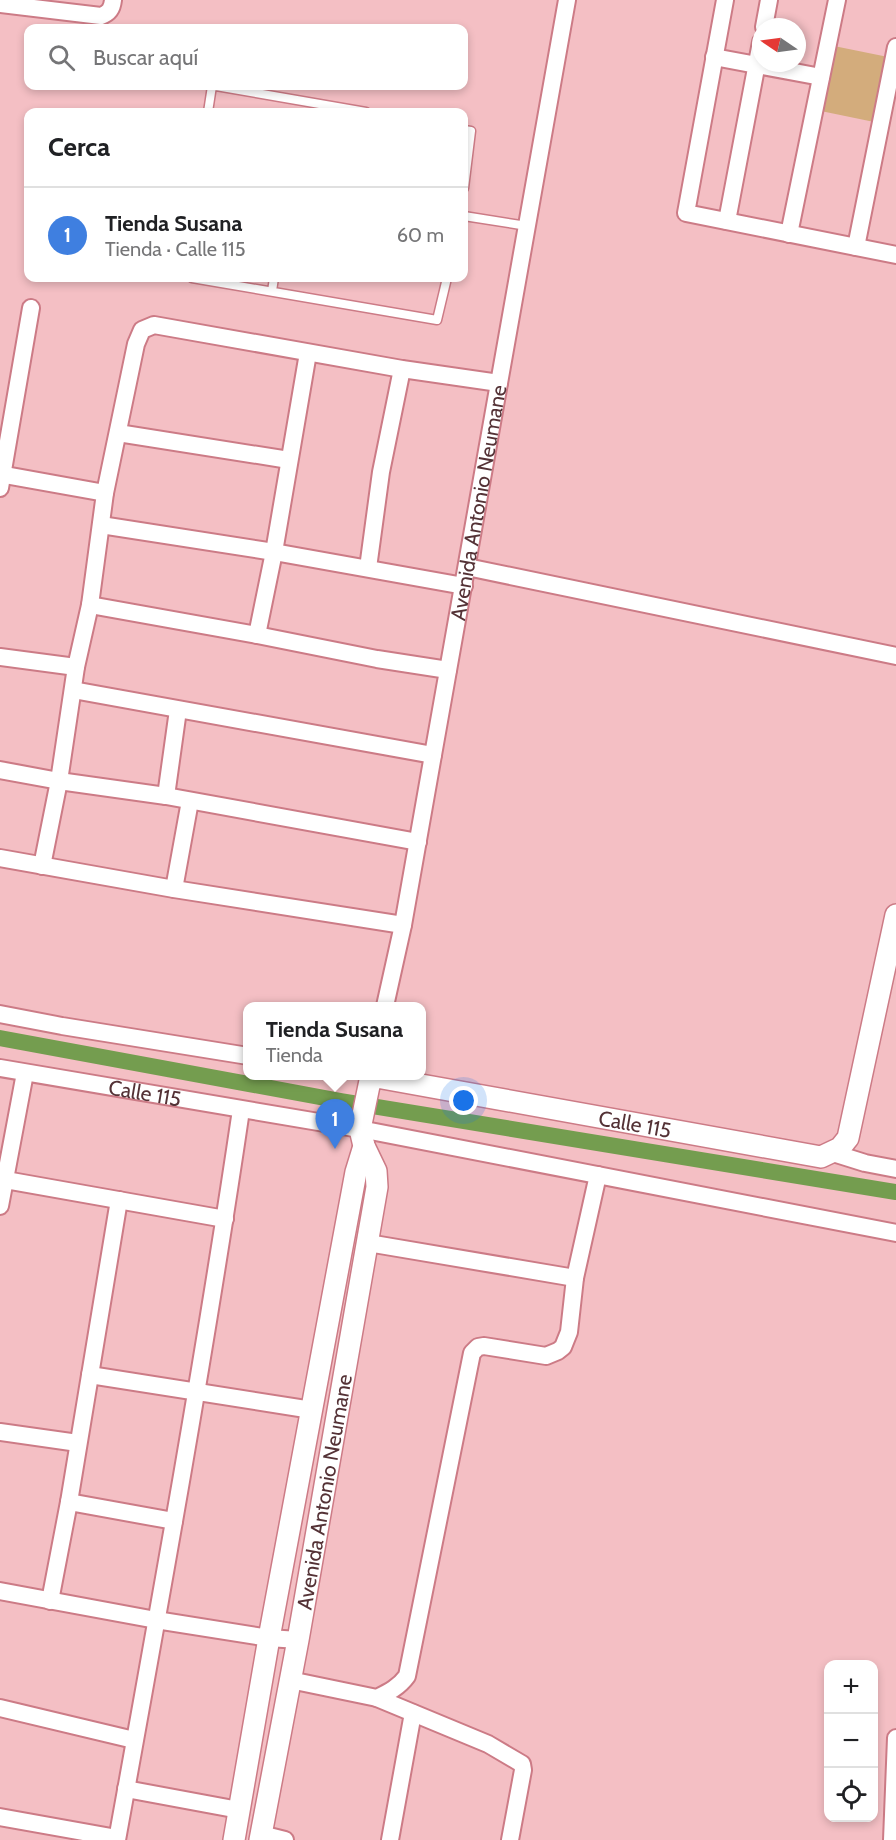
<!DOCTYPE html>
<html lang="es">
<meta charset="utf-8">
<style>
body{margin:0;font-family:Cabin,sans-serif;background:#f6f6f6;color:#202124}
.controls{position:absolute;right:18px;bottom:18px;display:grid;overflow:hidden;border-radius:12px;box-shadow:0 3px 9px #0003}
.controls button{width:54px;height:54px;display:grid;place-items:center;padding:0;border:0;border-bottom:2px solid #e0e0e0;background:#fff;color:#202124;font:30px sans-serif}
.compass{position:absolute;left:752px;top:18px;width:54px;height:54px;border-radius:50%;background:#fff;box-shadow:0 3px 9px #0003;rotate:283deg}
.you{position:absolute;left:464px;top:1101px;width:21px;height:21px;margin:-15px;border:4px solid #fff;border-radius:50%;background:#1a73e8;box-shadow:0 0 0 9px #1a73e833}
.badge{display:grid;place-items:center;width:39px;height:39px;border-radius:50%;background:#1a73e8;color:#fff;font-size:20px;font-weight:700}
.pin{position:absolute;translate:-50% -50px;filter:drop-shadow(0 2px 3px #0008)}
.pin::after{content:'';position:absolute;top:32px;width:21px;height:18px;background:inherit;clip-path:polygon(0 0,100% 0,50% 100%)}
.popup{position:absolute;left:243px;top:1002px;width:183px;height:78px;box-sizing:border-box;display:grid;place-content:center;border-radius:12px;background:#fff;filter:drop-shadow(0 2px 4px #0005);font-size:20px;white-space:nowrap;color:#757577}
.popup b{font-size:22px;color:#202124}
.popup::after{content:'';position:absolute;left:50%;top:100%;margin-left:-12px;border:12px solid transparent;border-top-color:#fff}
.list{margin:0;padding:0;list-style:none}
h2{display:flex;justify-content:space-between;align-items:center;height:78px;margin:0;padding:0 24px;font-size:26px}
h2 small{font-size:20px;font-weight:400;color:#757577}
.list li{display:grid;grid-template-columns:39px 1fr auto;gap:18px;align-items:center;box-sizing:border-box;height:96px;padding:0 24px;border-top:2px solid #e0e0e0}
.list b{display:block;font-size:22px;white-space:nowrap}
.list p{margin:0;font-size:20px;white-space:nowrap;color:#757577}
.list em{font-size:20px;font-style:normal;color:#757577}
.icon{flex:none;width:33px;height:33px;fill:none;stroke:currentColor;stroke-width:2;stroke-linecap:round;stroke-linejoin:round}
.map{position:relative;flex:none;width:896px;height:1840px;overflow:hidden}
.search{position:absolute;background:#fff;box-shadow:0 3px 9px #0003;left:24px;top:24px;width:444px;height:66px;display:flex;align-items:center;gap:15px;box-sizing:border-box;padding:0 21px;border-radius:12px;color:#757577;font-size:22px}
.panel{position:absolute;background:#fff;box-shadow:0 3px 9px #0003;left:24px;top:108px;width:444px;height:174px;border-radius:12px}
.map>svg:first-child{display:block}
.green{fill:#d3ac7c}
.lines{fill:none;stroke-linecap:round;stroke-linejoin:round}
.canal{stroke:#749d4f;stroke-width:16}
.service-casing{stroke:#cc7b86;stroke-width:11}
.minor-casing{stroke:#cc7b86;stroke-width:20}
.tertiary-casing{stroke:#cc7b86;stroke-width:24}
.service{stroke:#fff;stroke-width:8}
.minor{stroke:#fff;stroke-width:16}
.tertiary{stroke:#fff;stroke-width:21}
.labels{text-anchor:middle;dominant-baseline:central;stroke-width:4.5;stroke-linejoin:round;paint-order:stroke}
.street-label{font-size:21px;fill:#543236;stroke:#fdeaec}
</style>
<div class="map">
<svg width="896" height="1840" viewBox="0 0 896 1840">
<rect width="100%" height="100%" fill="#f4bfc4"/>
<!-- green -->
<path class="green" d="M829,45l64,13 -14,65 -63,-13z"/>
<g class="lines">
<!-- canal -->
<path class="canal" d="M0,1038l341,63 555,91"/>
<!-- service casing -->
<g class="service-casing">
<path id="service" d="M216,86l150,26
M208,112l4,-26
M464,130l7,1 -7,57
M464,216l63,10
M192,278l245,42 10,-42
M272,291l2,-13"/>
</g>
<!-- minor casing -->
<g class="minor-casing">
<g id="minor">
<path d="M725,0l-39,213 210,42"/>
<path d="M0,4l101,12c8,-3 11,-7 12,-16"/>
<path d="M764,27l5,-27"/>
<path d="M714,57l107,20"/>
<path d="M727,221l34,-179"/>
<path d="M789,234l48,-234"/>
<path d="M856,247l40,-200"/>
<path d="M118,433l171,27"/>
<path d="M0,474l105,19"/>
<path d="M0,488l31,-180"/>
<path d="M101,525l173,27 190,34"/>
<path d="M467,567l429,89"/>
<path d="M368,568l13,-96 21,-103"/>
<path d="M90,605l167,30 120,24 71,11"/>
<path d="M257,635l17,-83 34,-199"/>
<path d="M0,657l76,10"/>
<path d="M73,690l360,65"/>
<path d="M0,770l59,11 107,15 252,46"/>
<path d="M166,796l12,-86"/>
<path d="M0,858l174,31 229,36"/>
<path d="M42,866l17,-85 17,-114 14,-62 15,-112 31,-149 6,-14 12,-5 248,44 97,14"/>
<path d="M174,889l16,-88"/>
<path id="s1" d="M385,1006l18,-81 30,-170 134,-755"/>
<path d="M0,1014l62,12 186,30"/>
<path id="s2" d="M0,1068l360,61 536,104"/>
<path d="M830,1152l35,11 31,6"/>
<path d="M0,1179l225,40"/>
<path d="M0,1206l25,-133"/>
<path d="M368,1243l207,35"/>
<path d="M90,1375l222,35"/>
<path d="M0,1432l78,11"/>
<path d="M69,1502l105,19"/>
<path d="M0,1591l156,29 113,18 29,2"/>
<path d="M50,1601l19,-99 50,-302"/>
<path d="M290,1680l87,18c12,-6 22,-11 30,-22l65,-323 6,-6 6,-1 62,10 12,-5 5,-4 6,-15 6,-54 23,-103"/>
<path d="M377,1698l111,46 34,20 1,6 -13,70"/>
<path d="M0,1708l134,32"/>
<path d="M126,1789l113,21"/>
<path d="M0,1817l117,21"/>
<path d="M261,1834l24,6"/>
<path d="M117,1840c44,-243 88,-486 124,-730"/>
<path d="M390,1840l23,-127"/>
<path d="M892,1840l4,-102"/>
</g>
</g>
<!-- tertiary casing -->
<g class="tertiary-casing">
<g id="tertiary">
<path d="M234,1840l35,-202 87,-466 8,-26"/>
<path id="s3" d="M260,1840l38,-200 79,-453 -1,-16 -12,-25 -4,-17 11,-53 450,81 19,-9 8,-10 48,-223"/>
</g>
</g>
<!-- service -->
<use href="#service" class="service"/>
<!-- minor -->
<use href="#minor" class="minor"/>
<!-- tertiary -->
<use href="#tertiary" class="tertiary"/>
</g>
<g class="labels">
<!-- street labels -->
<g class="street-label">
<text stroke="none"><textPath href="#s1" startOffset="512">Avenida Antonio Neumane</textPath></text>
<text stroke="none"><textPath href="#s2" startOffset="147">Calle 115</textPath></text>
<text stroke="none"><textPath href="#s3" startOffset="1047">Calle 115</textPath></text>
<text stroke="none"><textPath href="#s3" startOffset="354">Avenida Antonio Neumane</textPath></text>
</g>
</g>
</svg>
<div class="controls">
<button>+</button>
<button>−</button>
<button><svg class="icon" aria-label="locate" viewBox="0 0 24 24"><circle cx="12" cy="12" r="6"/><path d="M12 2v4M12 18v4M2 12h4M18 12h4"/></svg></button>
</div>
<svg class="compass" viewBox="-18 -18 36 36"><path d="M0-13l5 13h-10z" fill="#e53935"/><path d="M0 13l5-13h-10z" fill="#757577"/></svg>
<div class="you"></div>
<div class="pin badge" style="left:335px;top:1149px;background:#3f7fe0">1</div>
<div class="popup"><b>Tienda Susana</b>Tienda</div>
<div class="search"><svg class="icon" aria-label="search" viewBox="0 0 24 24"><circle cx="10" cy="10" r="6"/><path d="M15 15l6 6"/></svg>Buscar aquí</div>
<section class="panel">
<h2>Cerca<small></small></h2>
<ul class="list">
<li><span class="badge" style="background:#3f7fe0">1</span><div><b>Tienda Susana</b><p>Tienda · Calle 115</p></div><em>60 m</em></li>
</ul>
</section>
</div>
